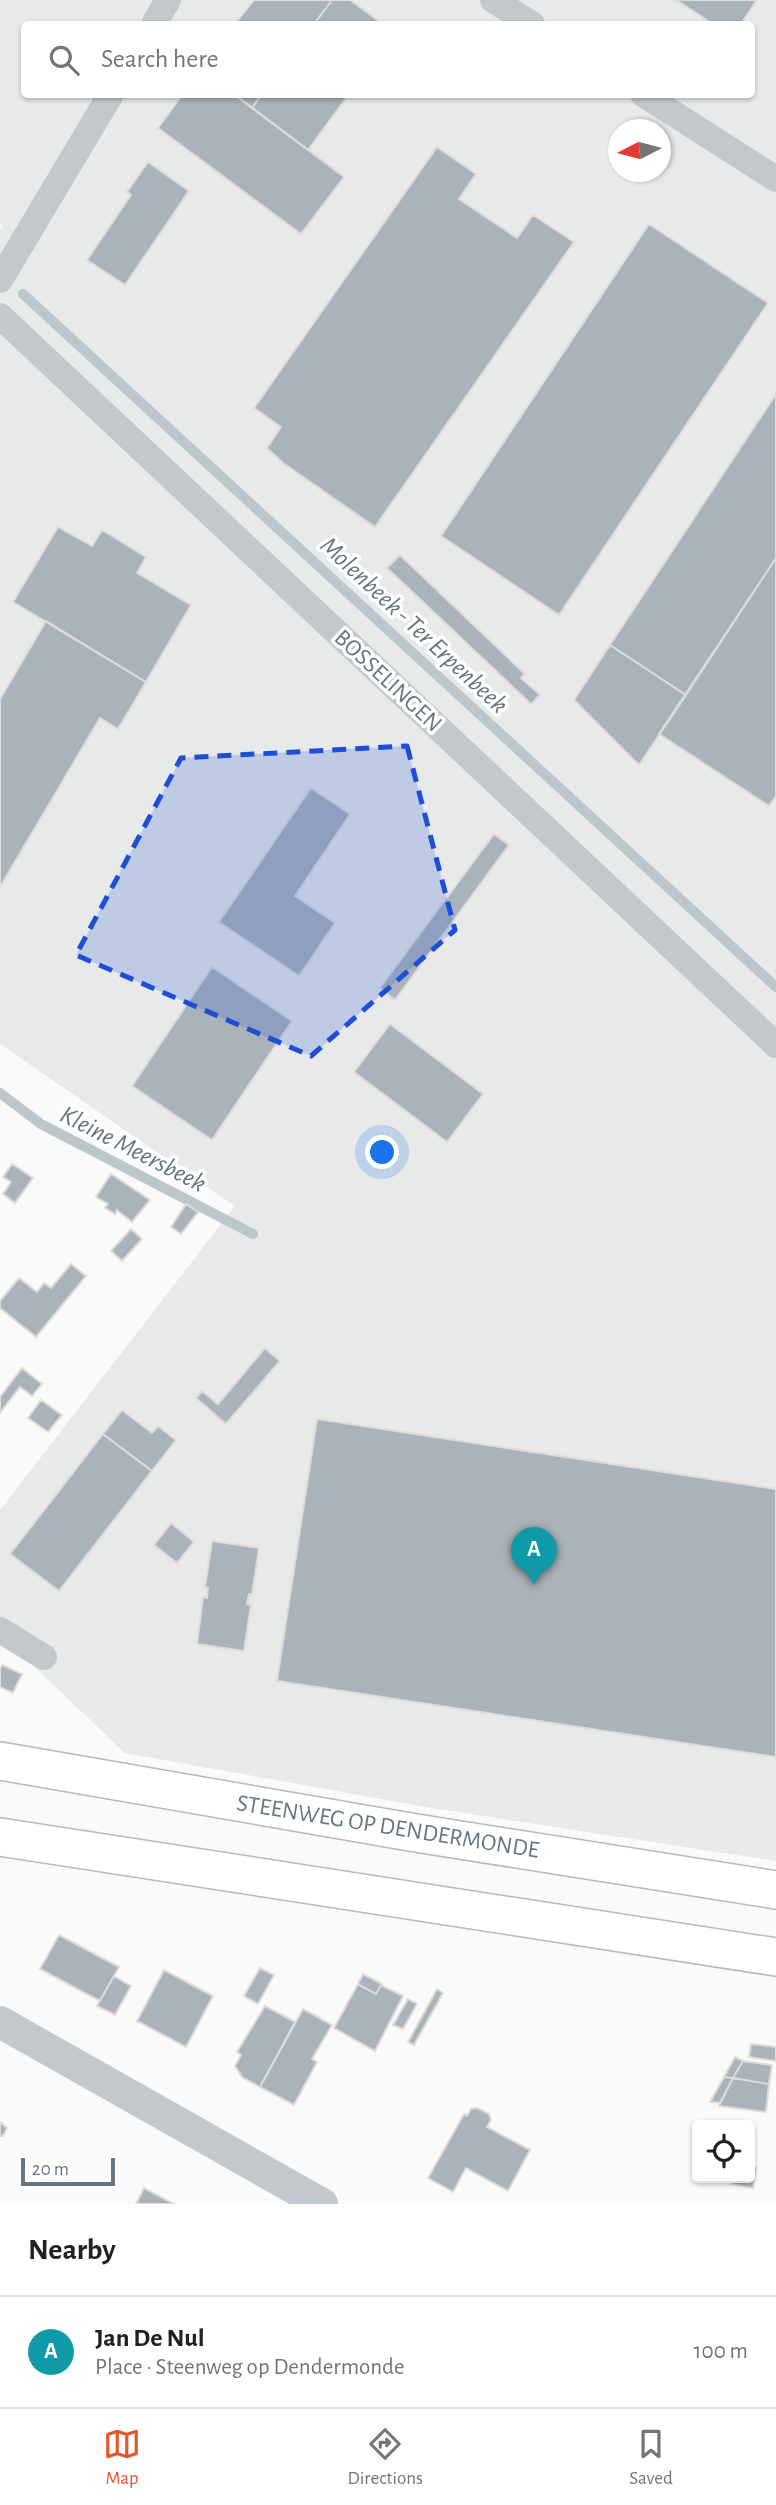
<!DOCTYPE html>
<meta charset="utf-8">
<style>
body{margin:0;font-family:"Alegreya Sans",sans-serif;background:#f6f6f6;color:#202124}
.controls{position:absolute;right:21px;bottom:21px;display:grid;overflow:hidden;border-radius:7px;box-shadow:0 2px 5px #0004}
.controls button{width:63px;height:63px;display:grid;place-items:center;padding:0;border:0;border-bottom:2px solid #e0e0e0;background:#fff;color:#202124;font:35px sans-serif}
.compass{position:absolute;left:608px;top:119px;width:63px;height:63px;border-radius:50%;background:#fff;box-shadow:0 2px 5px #0004;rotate:264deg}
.scale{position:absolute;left:21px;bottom:18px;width:94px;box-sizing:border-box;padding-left:7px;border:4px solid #657683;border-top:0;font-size:19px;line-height:24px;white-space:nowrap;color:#657683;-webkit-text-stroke:5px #fff;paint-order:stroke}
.you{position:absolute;left:383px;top:1153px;width:24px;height:24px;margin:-18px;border:5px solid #fff;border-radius:50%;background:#1a73e8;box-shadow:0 0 0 10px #1a73e833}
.badge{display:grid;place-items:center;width:46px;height:46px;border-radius:50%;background:#e4572e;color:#fff;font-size:23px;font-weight:700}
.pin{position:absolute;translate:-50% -58px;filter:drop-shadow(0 2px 4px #0008)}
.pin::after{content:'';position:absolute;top:37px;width:24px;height:21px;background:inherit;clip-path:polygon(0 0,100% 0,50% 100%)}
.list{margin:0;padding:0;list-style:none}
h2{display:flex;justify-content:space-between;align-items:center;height:91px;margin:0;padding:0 28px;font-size:30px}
h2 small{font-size:23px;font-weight:400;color:#757577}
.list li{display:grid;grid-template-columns:46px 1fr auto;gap:21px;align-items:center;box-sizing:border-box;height:112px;padding:0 28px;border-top:2px solid #e0e0e0}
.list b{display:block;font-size:26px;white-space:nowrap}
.list p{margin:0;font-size:23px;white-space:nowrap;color:#757577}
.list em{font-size:23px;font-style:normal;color:#757577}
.icon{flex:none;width:38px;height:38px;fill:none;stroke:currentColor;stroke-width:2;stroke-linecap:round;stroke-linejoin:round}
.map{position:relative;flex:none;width:776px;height:2204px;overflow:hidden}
.search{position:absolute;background:#fff;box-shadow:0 2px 5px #0004;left:21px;right:21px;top:21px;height:77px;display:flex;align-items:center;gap:18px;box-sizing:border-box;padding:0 24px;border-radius:7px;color:#757577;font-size:26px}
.sheet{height:203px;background:#fff}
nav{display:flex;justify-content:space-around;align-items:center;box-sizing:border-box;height:98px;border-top:2px solid #e0e0e0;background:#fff;font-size:19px;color:#757577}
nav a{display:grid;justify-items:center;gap:4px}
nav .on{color:#e4572e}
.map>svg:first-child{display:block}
.built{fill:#e8e9e9;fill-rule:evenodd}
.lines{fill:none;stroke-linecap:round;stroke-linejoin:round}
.stream{stroke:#bbc7cb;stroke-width:10}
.building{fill:#aab3b9;stroke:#dcdcda;stroke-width:2}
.secondary-casing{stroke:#b3babf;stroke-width:40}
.minor{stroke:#c3c8cc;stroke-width:26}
.tertiary{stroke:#c3c8cc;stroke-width:32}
.secondary{stroke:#fff;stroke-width:37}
.marked{fill:#1d4ed8;fill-opacity:0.2;stroke:#1d4ed8;stroke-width:5;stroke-dasharray:14 9;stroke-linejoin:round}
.labels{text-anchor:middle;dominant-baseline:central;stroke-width:7;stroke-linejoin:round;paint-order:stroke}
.street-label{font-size:24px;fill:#657683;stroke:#fff}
.water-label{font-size:26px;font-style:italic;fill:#60757c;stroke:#fff}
</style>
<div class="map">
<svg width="776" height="2204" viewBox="0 0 776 2204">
<rect width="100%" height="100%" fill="#fafaf8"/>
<!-- built -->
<path class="built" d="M0,0h776v1861l-350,-54 -301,-54 -125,-119v-124l235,-304 -235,-162v-814l3,-4 -3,-2zM24,24h728v70h-728zM618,130h42v42h-42z"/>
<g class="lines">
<!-- stream -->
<path class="stream" d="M23,294l753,693
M0,1093l41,31 212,110"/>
</g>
<!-- building -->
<path class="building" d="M254,0h78l-18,24h-79z
M332,0h18l33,24h-69z
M676,0h81l-16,24h-28z
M183,94h51l110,83 -43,57 -143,-106z
M234,94h28l-10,14z
M262,94h87l-41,56 -56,-42z
M437,147l39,27 -17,25 58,39 16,-23 41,27 -199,285 -92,-64 -16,-15 14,-21 -27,-19z
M148,162l41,29 -64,94 -38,-25 44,-65 -4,-3z
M649,224l119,79 -209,312 -118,-79z
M776,394v164l-90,137 -76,-50z
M58,527l34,19 10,-16 44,27 -9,16 54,32 -45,77 -133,-80z
M400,555l125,119 -4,4 19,17 -9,9 -144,-136z
M776,558v238l-7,10 -110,-72z
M46,621l100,61 -28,47 -18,-11 -100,169v-188z
M610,645l76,50 -47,70 -65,-65z
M311,788l39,26 -55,82 40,27 -36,53 -80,-54z
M494,834l15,11 -114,155 -15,-12z
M212,967l80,54 -80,119 -80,-54z
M390,1024l93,70 -36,48 -93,-70z
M12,1164l21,14 -18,25 -12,-9 8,-12 -8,-5z
M111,1174l39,26 -18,22 -15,-12 -2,4 -10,-6 3,-4 -12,-7z
M186,1204l12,8 -17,22 -10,-7z
M131,1229l11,10 -20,22 -11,-10z
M71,1264l15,12 -50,61 -36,-29v-7l19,-23 18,14 7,-9 7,5z
M265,1348l15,13 -54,63 -30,-26 6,-7 16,13z
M22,1368l20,16 -10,12 -12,-9 -20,26v-16z
M41,1400l21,15 -14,17 -20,-14z
M122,1410l30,23 6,-7 18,14 -24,31 -49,-37z
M317,1419l459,70v268l-499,-76z
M103,1434l49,37 -93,120 -49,-37z
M171,1523l23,19 -17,21 -23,-18z
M212,1541l47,7 -7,46h-3l-2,10 4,1 -7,46 -47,-7 6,-47 4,1 1,-10 -3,-1z
M2,1665l20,9 -9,19 -13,-6v-17z
M59,1935l60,32 -19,34 -60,-32z
M260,1968l14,7 -16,29 -14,-8z
M164,1970l49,26 -27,51 -49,-26z
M363,1974l19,10 -6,10 -18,-10z
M114,1976l17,10 -16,29 -18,-9z
M358,1984l18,10 5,-9 22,11 -28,55 -41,-23z
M437,1989l6,4 -29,52 -6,-3z
M408,1999l9,5 -14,25 -10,-4z
M265,2006l30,16 -35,65 -18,-10 -7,-11 6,-11 -4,-3z
M303,2009l29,16 -20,34 5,3 -23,43 -34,-18z
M751,2044l25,3v14l-27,-4z
M735,2057l8,4 -10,17 -9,-1z
M743,2061l29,4 -3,19 -36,-6z
M724,2077l9,1 -13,25 -10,-1z
M733,2078l36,6 -3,28 -47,-6z
M477,2108l12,6 2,6 -4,7 43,23 -22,41 -42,-23 -13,24 -25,-14 36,-64 3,2 4,-7z
M0,2122l7,6 -4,8h-3z
M750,2167l6,1 -3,20 -22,-4 1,-6h18z
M144,2188l30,16h-38z"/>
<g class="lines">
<!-- secondary casing -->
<g class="secondary-casing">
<path id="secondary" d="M0,1761l416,72 360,57
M0,1837l776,120"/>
</g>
<!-- minor -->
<path class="minor" d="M493,0l39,24
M154,24l14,-24
M643,94l133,85
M0,280l111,-186
M0,316l776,729
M0,1630l44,27"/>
<!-- tertiary -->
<path class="tertiary" d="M0,2022l322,182"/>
<!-- secondary -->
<use href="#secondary" class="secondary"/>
</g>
<!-- marked area -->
<path class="marked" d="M407,746l48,184 -144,126 -235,-101 105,-197z"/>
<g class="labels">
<!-- street labels -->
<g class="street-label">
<text transform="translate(388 681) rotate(43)">BOSSELINGEN</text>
<text transform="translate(388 1827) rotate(9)">STEENWEG OP DENDERMONDE</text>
</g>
<!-- water labels -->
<g class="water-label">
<text transform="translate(414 625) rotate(43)">Molenbeek - Ter Erpenbeek</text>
<text transform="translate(133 1149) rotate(27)">Kleine Meersbeek</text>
</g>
</g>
</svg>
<div class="controls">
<button><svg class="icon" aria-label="locate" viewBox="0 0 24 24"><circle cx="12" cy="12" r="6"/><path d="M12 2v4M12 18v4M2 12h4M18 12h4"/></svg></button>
</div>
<svg class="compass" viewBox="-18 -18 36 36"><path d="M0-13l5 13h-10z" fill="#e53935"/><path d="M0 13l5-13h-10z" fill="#757577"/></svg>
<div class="scale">20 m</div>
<div class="you"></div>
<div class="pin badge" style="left:534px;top:1585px;background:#0f9aa8">A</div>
<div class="search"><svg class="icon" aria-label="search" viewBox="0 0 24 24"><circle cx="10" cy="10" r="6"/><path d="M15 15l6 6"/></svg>Search here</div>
</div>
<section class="sheet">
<h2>Nearby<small></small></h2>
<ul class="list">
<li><span class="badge" style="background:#0f9aa8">A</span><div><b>Jan De Nul</b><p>Place · Steenweg op Dendermonde</p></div><em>100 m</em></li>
</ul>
</section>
<nav>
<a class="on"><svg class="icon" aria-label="map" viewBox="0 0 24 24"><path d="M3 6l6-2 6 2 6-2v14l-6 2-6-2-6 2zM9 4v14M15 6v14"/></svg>Map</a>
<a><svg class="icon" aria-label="directions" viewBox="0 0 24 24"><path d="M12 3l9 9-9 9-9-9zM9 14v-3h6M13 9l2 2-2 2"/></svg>Directions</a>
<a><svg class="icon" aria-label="saved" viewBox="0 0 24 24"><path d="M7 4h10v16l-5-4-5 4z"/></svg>Saved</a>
</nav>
